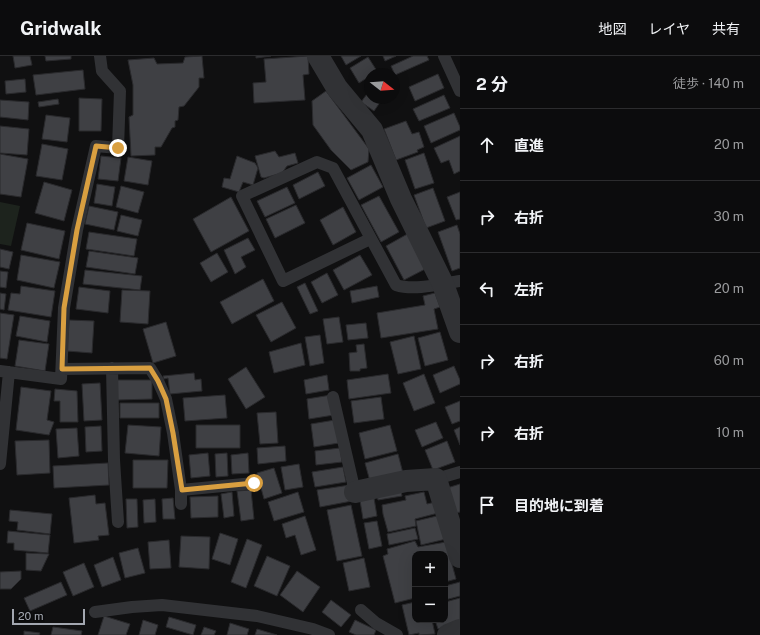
<!DOCTYPE html>
<html lang="ja">
<meta charset="utf-8">
<style>
body{margin:0;font-family:"Public Sans","Noto Sans JP",sans-serif;background:#151516;color:#f1f3f6}
.controls{position:absolute;right:12px;bottom:12px;display:grid;overflow:hidden;border-radius:8px;box-shadow:0 4px 16px #0002}
.controls button{width:36px;height:36px;display:grid;place-items:center;padding:0;border:0;border-bottom:1px solid #2c2c2e;background:#0c0c0d;color:#f1f3f6;font:20px sans-serif}
.compass{position:absolute;left:364px;top:12px;width:36px;height:36px;border-radius:50%;background:#0c0c0d;box-shadow:0 4px 16px #0002;rotate:107deg}
.scale{position:absolute;left:12px;bottom:10px;width:73px;box-sizing:border-box;padding-left:4px;border:2px solid #a3a7b0;border-top:0;font-size:11px;line-height:14px;white-space:nowrap;color:#a3a7b0;-webkit-text-stroke:3px #0b0b0c;paint-order:stroke}
.stop{position:absolute;width:12px;height:12px;margin:-9px;border:3px solid #d99f40;border-radius:50%;background:#fff}
.stop.end{background:#d99f40;border-color:#fff;box-shadow:0 1px 4px #0008}
.list{margin:0;padding:0;list-style:none}
h2{display:flex;justify-content:space-between;align-items:center;height:52px;margin:0;padding:0 16px;font-size:17px}
h2 small{font-size:13px;font-weight:400;color:#9a9b9d}
.list li{display:grid;grid-template-columns:26px 1fr auto;gap:12px;align-items:center;box-sizing:border-box;height:72px;padding:0 16px;border-top:1px solid #2c2c2e}
.list b{display:block;font-size:15px;white-space:nowrap}
.list em{font-size:13px;font-style:normal;color:#9a9b9d}
.icon{flex:none;width:22px;height:22px;fill:none;stroke:currentColor;stroke-width:2;stroke-linecap:round;stroke-linejoin:round}
.map{position:relative;flex:none;width:460px;height:579px;overflow:hidden}
header{display:flex;align-items:center;gap:24px;box-sizing:border-box;height:56px;padding:0 20px;background:#0c0c0d;border-bottom:1px solid #2c2c2e}
header strong{font-size:19px}
nav{display:flex;gap:22px;margin-inline-start:auto;font-size:14px}
main{display:flex}
aside{flex:1;background:#0c0c0d}
.map>svg:first-child{display:block}
.green{fill:#1d231d}
.building{fill:#3f4044;stroke:#2a2a2d}
.lines{fill:none;stroke-linecap:round;stroke-linejoin:round}
.service{stroke:#313235;stroke-width:12}
.minor{stroke:#313235;stroke-width:22}
.route{stroke:#d99f40;stroke-width:5}
</style>
<header>
<strong>Gridwalk</strong>
<nav><a>地図</a><a>レイヤ</a><a>共有</a></nav>
</header>
<main>
<div class="map">
<svg width="460" height="579" viewBox="0 0 460 579">
<rect width="100%" height="100%" fill="#101011"/>
<!-- green -->
<path class="green" d="M0,146l20,4 -9,40 -11,-2z"/>
<!-- building -->
<path class="building" d="M13,0h17l2,9 -17,3z
M45,0h26v3l-25,2z
M202,0l2,22h-5v9l-15,19 -5,1 -1,13 -3,1v6l-3,1 -11,19h-6v8l-24,1 -2,-39 4,-2v-30l-5,-25 26,-2 3,6 26,-1 2,-6z
M256,0h15l-15,2z
M308,0l1,18 -6,1 2,25 -51,3 -1,-20 13,-1 -2,-23z
M341,0h20l-15,9z
M383,0h13l-11,5z
M413,0h14l2,4 -34,15 -4,-9z
M368,1l9,14 -4,3h-3v2l-11,7 -9,-15z
M83,14l2,19 -49,6 -3,-20z
M438,18l6,14 -29,13 -6,-14z
M25,23l1,13 -20,2 -1,-13z
M370,34v8h13l-9,13 -13,-9z
M326,35l43,58 -1,13 -17,8 -20,-20 -18,-25 -1,-24z
M444,39l6,13 -31,13 -6,-12z
M79,42l23,1 -1,32h-22z
M58,43l1,5 -20,3 -1,-5z
M0,44l29,2 -1,18 -28,-3z
M454,57l6,14v3l-29,13 -7,-17z
M46,59l24,3 -3,24 -25,-3z
M406,65l6,13 7,-2 5,15 -7,3 1,2 -22,8 -12,-31z
M0,70l29,3 -2,26 -27,-2z
M460,80v35l-6,3 -5,-14 -8,3 -7,-15z
M42,88l26,5 -6,31 -26,-4z
M275,95l4,6 16,-4 3,10 -11,3 -5,7 -18,5 -3,-1 -6,-21z
M424,97l10,30 -19,6 -10,-29z
M0,98l28,5 -7,38 -21,-3z
M101,100l20,2 -3,23 -20,-2z
M237,100l18,7 3,5 -5,17 -10,-3 -4,10 -17,-5 2,-9 6,1z
M128,101l24,4 -4,24 -24,-4z
M371,109l12,22 -24,13 -12,-22z
M318,116l7,14 -26,13 -6,-14z
M44,126l28,8 -8,31 -29,-8z
M97,128l18,3 -3,19 -18,-3z
M121,130l23,6 -6,21 -22,-6z
M287,131l8,16 -30,14 -8,-16z
M433,132l12,33 -19,7 -12,-33z
M460,136v27l-4,1 -9,-23z
M379,140l20,36 -18,10 -20,-37z
M231,141l18,34 -38,21 -18,-33z
M296,149l9,18 -30,15 -9,-19z
M89,150l29,6 -4,18 -29,-6z
M343,151l13,25 -23,13 -13,-25z
M121,159l21,5 -4,16 -21,-5z
M27,167l38,8 -6,28 -38,-9z
M457,169l3,9v34l-8,3 -14,-39z
M89,176l48,7 -3,17 -48,-7z
M411,176l18,35 -25,13 -18,-34z
M248,182l7,12 -14,7 5,10 -11,7 -11,-24z
M0,193l13,3 -4,17 -9,-2z
M89,195l49,7 -3,16 -49,-7z
M217,197l11,19 -17,10 -11,-19z
M21,199l39,7 -6,26 -37,-8z
M360,199l12,20 -28,15 -11,-20z
M85,214l57,6 -2,14 -57,-6z
M0,215l8,1 -2,16 -6,-1z
M327,217l11,22 -16,8 -11,-21z
M263,223l11,22 -42,23 -12,-22z
M305,227l13,28 -8,3 -13,-27z
M21,230l34,5 -4,26 -43,-7 3,-17 9,1z
M377,230l2,11 -27,6 -2,-12z
M79,231l31,4 -2,22 -32,-4z
M122,234l28,1 -2,33 -28,-2z
M0,237l6,1 -2,16 -4,-1z
M435,237l5,14 -6,2 4,20 -57,9 -4,-25 48,-8 -2,-9z
M282,246l14,26 -25,14 -15,-27z
M0,257l14,2 -7,44 -7,-1z
M20,260l30,5 -3,21 -31,-6z
M339,261l4,25 -16,2 -4,-25z
M69,264l25,1 -2,32 -25,-2z
M166,266l10,34 -23,7 -10,-34z
M366,267l2,15 -20,2 -2,-15z
M440,276l8,28 -23,6 -7,-28z
M320,279l4,28 -14,3 -5,-29z
M414,280l7,33 -23,5 -8,-32z
M19,284l30,4 -4,27 -30,-5z
M301,287l4,22 -31,8 -5,-21z
M364,288l3,24 -7,1v2h-10l-1,-18 8,-1 -1,-7z
M454,310l6,14v4l-20,9 -7,-18z
M246,311l19,30 -19,12 -18,-30z
M194,317l1,7 6,-1 1,12 -32,3 -2,-16 -4,1 -1,-3z
M388,318l3,19 -42,6 -2,-19z
M424,318l11,29 -21,8 -11,-28z
M327,319l2,15 -23,4 -2,-14z
M117,324h35v19l-35,1z
M100,327l2,37 -18,1 -2,-37z
M21,331l30,4 -4,29 7,2 -5,13 -33,-5z
M55,333l22,2 1,31h-18v-21h-6z
M225,339l2,23 -42,3 -2,-23z
M331,339l3,20 -25,4 -2,-20z
M381,341l3,22 -30,4 -3,-22z
M460,345v20l-8,3 -7,-17z
M120,347h39v15h-39z
M276,356l2,31 -18,1 -3,-31z
M335,364l4,23 -25,4 -3,-23z
M436,366l7,16 -21,9 -7,-17z
M128,369l33,2 -2,29 -34,-3z
M196,369h44v23h-44z
M390,369l7,26 -32,8 -6,-26z
M101,370l1,25 -16,1 -1,-25z
M460,371v18l-6,-15z
M77,372l2,28 -21,2 -2,-29z
M49,384l1,33 -33,2 -2,-34z
M447,385l8,21 -22,8 -8,-20z
M285,390l1,15 -28,3 -1,-16z
M340,392l2,14 -26,3 -1,-14z
M208,397l2,23 -19,2 -2,-23z
M227,397l1,23 -12,1 -1,-23z
M248,397l1,20 -17,1 -1,-19z
M398,398l6,23 -33,8 -6,-22z
M133,404h35l-1,28h-34z
M108,407l1,22 -55,3 -1,-22z
M299,408l4,23 -18,3 -4,-23z
M343,411l3,15 -31,5 -3,-15z
M274,412l8,25 -18,6 -7,-26z
M460,428v28l-5,1 -8,-25z
M350,429l2,16 -32,6 -3,-17z
M400,429l2,11 -24,4 -2,-11z
M251,434l3,29 -13,2 -4,-30z
M232,436l2,24 -10,2 -3,-24z
M298,436l6,20 -30,9 -6,-19z
M373,436l4,24 -14,3 -4,-25z
M424,436l3,12 13,-3 2,11 -27,7 1,7 -28,6 -5,-18 -1,-9 24,-5 -1,-4z
M95,439l1,9 9,-1 4,32 -11,1 1,4 -25,3 -5,-45z
M218,440v21l-27,1 -1,-21z
M173,442l2,21h-12l-1,-20z
M126,443h11l1,28 -11,1z
M155,443l1,23 -12,1 -1,-23z
M351,449l11,51 -25,5 -10,-51z
M10,454l42,4 -2,20 -33,-4 1,-8 -9,-1z
M441,459l5,24 -25,6 -5,-24z
M305,460l11,34 -15,5 -6,-20 -9,3 -4,-14z
M377,465l5,25 -13,3 -5,-26z
M415,472l3,11 -29,6 -2,-11z
M8,475l42,4 -2,18 -34,-3v-7h-7z
M220,477l18,6 -8,26 -18,-6z
M181,480l29,1 -1,32 -30,-2z
M247,483l15,6 -16,43 -15,-6z
M169,484l2,28 -21,1 -2,-27z
M415,485l3,6 28,-5 10,37 -11,3v-28h-30v44l-20,5 -12,-47 5,-2 -1,-5z
M138,492l7,25 -20,5 -6,-25z
M26,497l23,1 -8,17 -15,-1z
M267,500l23,10 -13,30 -23,-10z
M113,501l8,23 -19,7 -8,-22z
M364,502l6,29 -21,4 -6,-28z
M84,507l10,24 -21,9 -10,-24z
M21,515v8l-10,10h-11v-17z
M297,515l23,16 -17,25 -23,-17z
M61,526l6,13 -37,16 -6,-13z
M460,526v14l-15,4v-14z
M460,542v25l-22,6 -3,-9h10v-18z
M331,544l20,15 -10,12 -19,-15z
M415,546v18h17l3,14 -16,1v-2l-10,2 -7,-30z
M104,560l26,8 -4,11h-28z
M169,561l27,8 -3,10 -27,-8z
M143,564l15,5 -3,10h-16z
M355,564l21,10 -2,5h-18l-7,-3z
M230,567l19,6 -2,6h-20z
M53,571l29,4 -1,4h-30z
M204,571l12,4 -2,4h-13z
M257,573l20,6h-22z
M24,575l16,2 -1,2h-15z"/>
<g class="lines">
<!-- service -->
<path class="service" d="M444,0l16,35
M370,183l-87,42 -41,-85 75,-34 16,6 63,117c18,6 45,-1 64,-4
M112,312l2,92 4,62
M62,313l88,-1 8,13 8,18 7,34 8,57 73,-7
M0,315l61,8 3,-71 13,-78 19,-84 22,2 2,-57 -18,-20 -2,-15
M333,341l22,95
M0,408l9,-92
M436,423l24,-7
M181,448v-14
M361,554l15,13 21,12
M95,556l37,-5 30,-2 95,11 56,13 16,6"/>
<!-- minor -->
<path class="minor" d="M318,0l19,32 35,42 29,69 42,85 17,48
M355,436l51,-11 30,-2 24,78
M448,579l12,-5"/>
</g>
<g class="lines">
<!-- route -->
<path class="route" d="M118,92l-22,-2 -19,84 -13,78 -2,61 88,-1 8,13 8,18 7,34 9,57 72,-7"/>
</g>
</svg>
<div class="controls">
<button>+</button>
<button>−</button>
</div>
<svg class="compass" viewBox="-18 -18 36 36"><path d="M0-13l5 13h-10z" fill="#e53935"/><path d="M0 13l5-13h-10z" fill="#9a9b9d"/></svg>
<div class="scale">20 m</div>
<div class="stop" style="left:254px;top:427px"></div>
<div class="stop end" style="left:118px;top:92px"></div>
</div>
<aside>
<h2>2 分<small>徒歩 · 140 m</small></h2>
<ul class="list">
<li><svg class="icon" aria-label="ahead" viewBox="0 0 24 24"><path d="M12 20V5M6 11l6-6 6 6"/></svg><div><b>直進</b></div><em>20 m</em></li>
<li><svg class="icon" aria-label="right" viewBox="0 0 24 24"><path d="M7 20v-9h11M14 6l5 5-5 5"/></svg><div><b>右折</b></div><em>30 m</em></li>
<li><svg class="icon" aria-label="left" viewBox="0 0 24 24"><path d="M17 20v-9H6M10 6l-5 5 5 5"/></svg><div><b>左折</b></div><em>20 m</em></li>
<li><svg class="icon" aria-label="right" viewBox="0 0 24 24"><path d="M7 20v-9h11M14 6l5 5-5 5"/></svg><div><b>右折</b></div><em>60 m</em></li>
<li><svg class="icon" aria-label="right" viewBox="0 0 24 24"><path d="M7 20v-9h11M14 6l5 5-5 5"/></svg><div><b>右折</b></div><em>10 m</em></li>
<li><svg class="icon" aria-label="arrive" viewBox="0 0 24 24"><path d="M6 21V4h12l-3 4 3 4H6"/></svg><div><b>目的地に到着</b></div></li>
</ul>
</aside>
</main>
